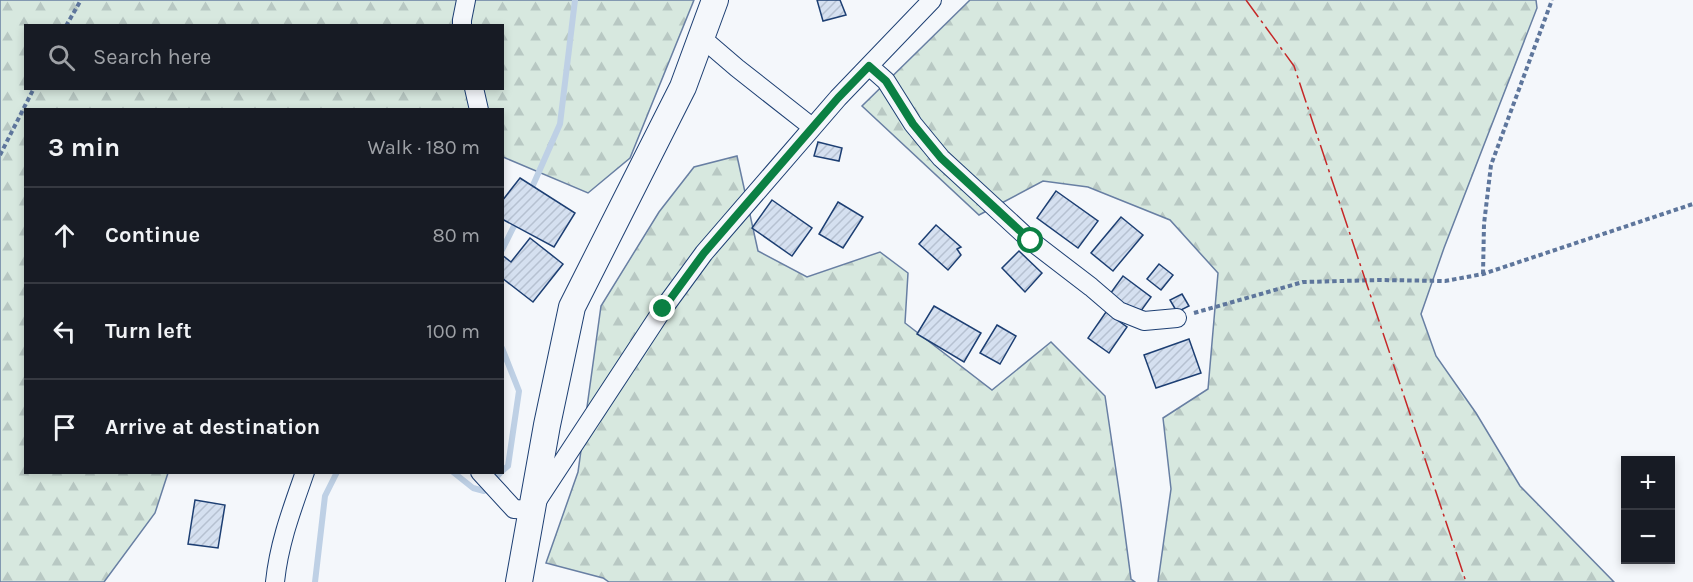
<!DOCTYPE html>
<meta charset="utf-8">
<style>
body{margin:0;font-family:Karla,sans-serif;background:#242831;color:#f1f3f6}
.controls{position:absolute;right:18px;bottom:18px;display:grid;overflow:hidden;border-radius:0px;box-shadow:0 3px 9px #0003}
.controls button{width:54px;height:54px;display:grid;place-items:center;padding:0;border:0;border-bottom:2px solid #363941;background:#171b24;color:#f1f3f6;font:30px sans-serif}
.stop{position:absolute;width:18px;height:18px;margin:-14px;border:4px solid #0b8043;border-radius:50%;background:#fff}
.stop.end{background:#0b8043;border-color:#fff;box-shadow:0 2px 6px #0008}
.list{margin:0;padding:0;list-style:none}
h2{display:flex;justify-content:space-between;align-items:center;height:78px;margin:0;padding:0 24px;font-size:26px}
h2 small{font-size:20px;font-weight:400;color:#9ea1a6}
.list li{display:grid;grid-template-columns:39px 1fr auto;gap:18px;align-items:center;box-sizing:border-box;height:96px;padding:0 24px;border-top:2px solid #363941}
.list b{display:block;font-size:22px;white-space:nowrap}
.list em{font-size:20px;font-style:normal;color:#9ea1a6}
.icon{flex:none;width:33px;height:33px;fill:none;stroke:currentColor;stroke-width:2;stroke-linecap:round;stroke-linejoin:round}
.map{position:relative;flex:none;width:1693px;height:582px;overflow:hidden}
.search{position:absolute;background:#171b24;box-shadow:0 3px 9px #0003;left:24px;top:24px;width:480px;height:66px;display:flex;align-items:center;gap:15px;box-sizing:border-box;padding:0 21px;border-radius:0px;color:#9ea1a6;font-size:22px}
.panel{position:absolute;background:#171b24;box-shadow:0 3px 9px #0003;left:24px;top:108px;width:480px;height:366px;border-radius:0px}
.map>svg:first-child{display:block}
.forest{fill:url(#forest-firs);stroke:#687fa3;stroke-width:1.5;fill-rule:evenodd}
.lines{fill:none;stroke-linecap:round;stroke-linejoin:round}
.stream{stroke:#bed0e5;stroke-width:6}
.building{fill:url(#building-hatch);stroke:#1d3f73;stroke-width:1.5}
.street-casing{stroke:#1d3f73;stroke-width:20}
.secondary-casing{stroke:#1d3f73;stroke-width:28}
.path{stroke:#5e769c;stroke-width:4;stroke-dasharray:4.5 3;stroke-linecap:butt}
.street{stroke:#f4f7fb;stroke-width:18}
.secondary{stroke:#f4f7fb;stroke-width:26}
.power{stroke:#c62828;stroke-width:1.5;stroke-dasharray:21 4.5 3 4.5;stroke-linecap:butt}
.route{stroke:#0b8043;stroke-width:8}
</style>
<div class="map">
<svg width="1693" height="582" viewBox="0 0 1693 582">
<defs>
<pattern id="forest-firs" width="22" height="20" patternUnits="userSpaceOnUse" patternTransform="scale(1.5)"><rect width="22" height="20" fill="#d7e8df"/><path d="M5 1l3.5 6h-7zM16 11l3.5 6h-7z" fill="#b8c8c3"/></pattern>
<pattern id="building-hatch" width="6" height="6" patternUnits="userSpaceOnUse" patternTransform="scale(1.5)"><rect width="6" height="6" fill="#d5e0f0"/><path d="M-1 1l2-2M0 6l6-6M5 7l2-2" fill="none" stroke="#b6c1d1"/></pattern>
</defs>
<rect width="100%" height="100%" fill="#f4f7fb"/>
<!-- forest -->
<path class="forest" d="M0,0h694l-64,158 -42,35 -85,-36 -1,-47h-476v362l142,1 -13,40 -51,69h-104zM26,26h476v62h-476z
M970,0h566l1,8 -93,240 -23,66 15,42 40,57 44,73 94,96h-456l13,-93 -8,-71 45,-29 10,-116 -48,-53 -82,-33 -45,-6 -64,34 -117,-109z
M737,156l21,95 49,26 73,-25 28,21 -3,50 87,67 59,-48 54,54 16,108 10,75 4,3h-526l-6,-4 -57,-15 32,-91 23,-166 58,-94 35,-45z"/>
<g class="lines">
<!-- stream -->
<path class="stream" d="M530,192l30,-68 15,-124
M502,250l15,-30
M502,348l17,43 -11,75 -6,5
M453,472l20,16 11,3 17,-19
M315,582l10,-86 12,-24"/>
</g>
<!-- building -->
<path class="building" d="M817,0h23l6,15 -23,6z
M818,142l24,6 -3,13 -25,-5z
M520,178l55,35 -21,34 -52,-28v-18z
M1056,191l42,30 -20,27 -41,-30z
M772,200l40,28 -20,28 -40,-28z
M838,202l25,15 -20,31 -24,-14z
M1121,217l22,18 -30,36 -22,-18z
M936,225l25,22 -4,2 4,6 -13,15 -29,-26z
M530,238l33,26 -30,38 -31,-24v-23l9,7z
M1019,251l23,22 -17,19 -23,-24z
M1159,264l14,11 -12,15 -14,-11z
M1123,276l28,21 -13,18 -28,-21z
M1182,294l7,12 -12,6 -7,-12z
M934,306l47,27 -17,29 -47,-28z
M1106,312l21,15 -18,26 -21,-15z
M997,325l19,11 -16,28 -20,-11z
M1189,339l12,34 -45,15 -12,-33z
M195,500l30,5 -7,43 -30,-4z"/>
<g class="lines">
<!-- street casing -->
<g class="street-casing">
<path id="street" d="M462,26v-6l4,-20
M702,38l35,30 75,59
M869,66l17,15 27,43 28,34 90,83 60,46 28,24 25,10 33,-3
M474,88l5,22
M480,472l34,37 17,1 132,-201 41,-56 134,-155 94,-98
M275,582c4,-39 17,-73 30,-110"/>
</g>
<!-- secondary casing -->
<g class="secondary-casing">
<path id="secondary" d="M519,582l28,-157 25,-118 111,-220 32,-87"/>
</g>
<!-- path -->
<path class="path" d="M66,26l15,-26
M0,155l34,-67
M1483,274l1,-50 7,-59 61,-165
M1194,313l109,-31 77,-2 65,1 38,-7 210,-70"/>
<!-- street -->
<use href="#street" class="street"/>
<!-- secondary -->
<use href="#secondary" class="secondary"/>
<!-- power -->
<path class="power" d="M1246,0l48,66 172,516"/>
</g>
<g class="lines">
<!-- route -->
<path class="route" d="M663,309l41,-56 134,-155 31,-32 17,15 27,43 28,34 90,83"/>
</g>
</svg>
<div class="controls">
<button>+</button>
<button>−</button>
</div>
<div class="stop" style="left:1031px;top:241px"></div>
<div class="stop end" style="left:663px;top:309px"></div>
<div class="search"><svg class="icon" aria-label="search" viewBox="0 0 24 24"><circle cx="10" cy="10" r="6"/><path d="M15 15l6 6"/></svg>Search here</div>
<section class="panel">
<h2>3 min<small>Walk · 180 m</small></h2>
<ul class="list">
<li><svg class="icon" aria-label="ahead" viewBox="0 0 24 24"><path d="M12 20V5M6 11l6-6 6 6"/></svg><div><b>Continue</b></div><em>80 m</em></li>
<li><svg class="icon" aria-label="left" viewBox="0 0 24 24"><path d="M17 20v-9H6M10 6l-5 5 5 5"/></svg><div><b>Turn left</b></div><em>100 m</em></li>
<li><svg class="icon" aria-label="arrive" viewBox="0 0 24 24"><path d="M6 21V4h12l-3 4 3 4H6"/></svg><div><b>Arrive at destination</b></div></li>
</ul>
</section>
</div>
